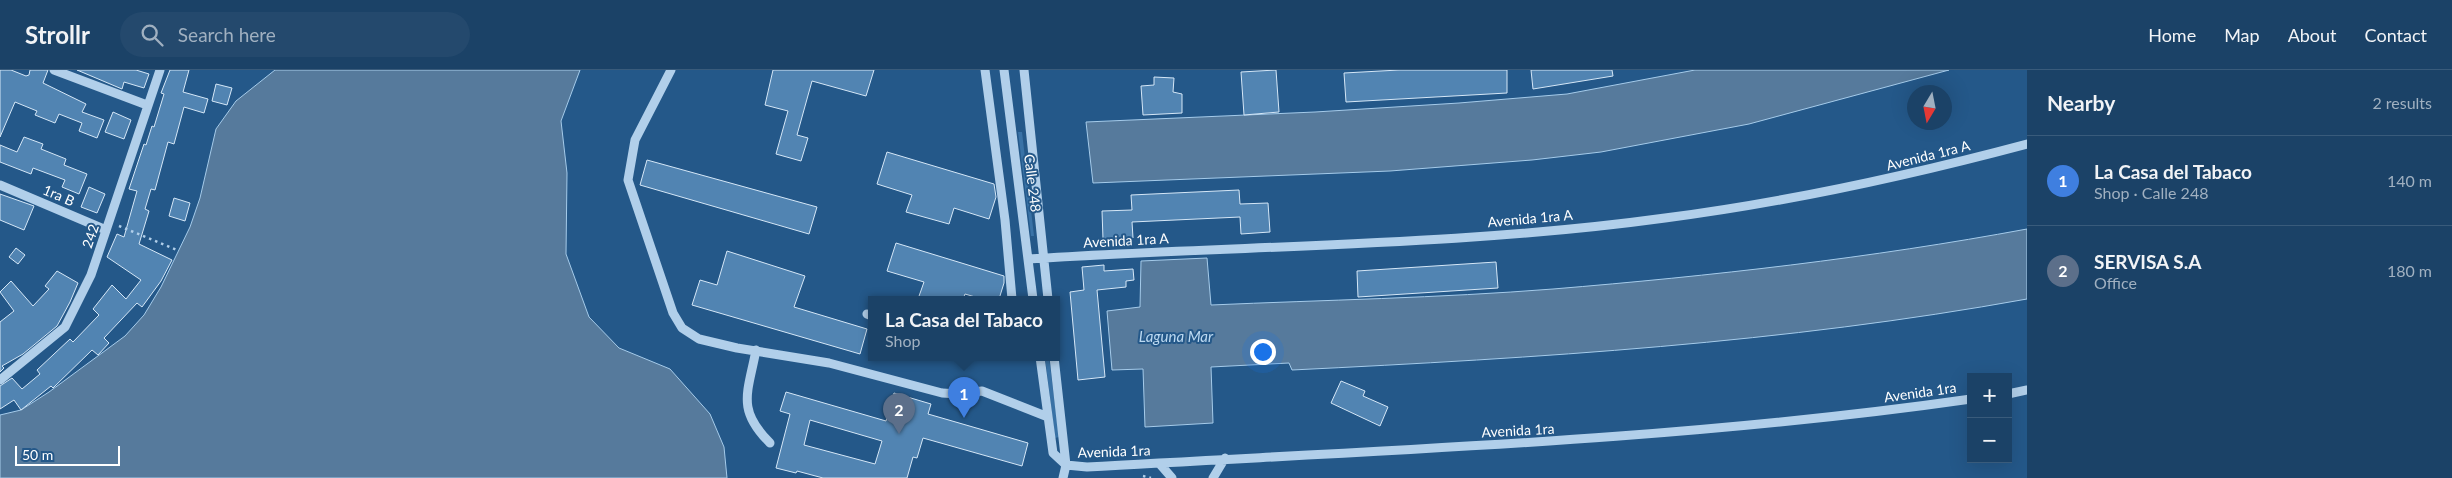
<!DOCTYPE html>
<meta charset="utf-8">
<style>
body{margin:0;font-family:Lato,sans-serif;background:#24496d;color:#f1f3f6}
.controls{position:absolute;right:15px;bottom:15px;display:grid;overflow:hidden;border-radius:0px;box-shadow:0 5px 20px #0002}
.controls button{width:45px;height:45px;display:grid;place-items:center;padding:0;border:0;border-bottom:1px solid #395b7b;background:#1b4267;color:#f1f3f6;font:25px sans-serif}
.compass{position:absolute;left:1907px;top:15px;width:45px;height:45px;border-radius:50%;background:#1b4267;box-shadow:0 5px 20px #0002;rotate:190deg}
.scale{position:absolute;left:15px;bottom:12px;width:105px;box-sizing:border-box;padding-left:5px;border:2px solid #fff;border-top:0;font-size:14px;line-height:18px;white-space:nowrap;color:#fff;-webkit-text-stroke:4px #245889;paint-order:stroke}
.you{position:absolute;left:1262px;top:281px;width:18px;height:18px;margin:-12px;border:4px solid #fff;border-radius:50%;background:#1a73e8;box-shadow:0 0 0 8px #1a73e833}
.badge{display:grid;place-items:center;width:32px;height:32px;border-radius:50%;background:#90b9f0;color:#fff;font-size:16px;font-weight:700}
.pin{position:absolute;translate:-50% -41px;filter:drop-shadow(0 1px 2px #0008)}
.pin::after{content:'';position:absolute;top:26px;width:18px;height:15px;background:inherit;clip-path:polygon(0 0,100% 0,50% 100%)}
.popup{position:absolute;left:868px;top:226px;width:192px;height:65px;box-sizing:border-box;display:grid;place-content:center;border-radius:0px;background:#1b4267;filter:drop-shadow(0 1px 4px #0005);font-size:16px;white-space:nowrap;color:#a0b0c0}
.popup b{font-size:19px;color:#f1f3f6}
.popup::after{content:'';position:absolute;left:50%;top:100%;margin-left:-10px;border:10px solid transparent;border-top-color:#1b4267}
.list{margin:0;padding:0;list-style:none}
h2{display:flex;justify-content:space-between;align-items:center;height:65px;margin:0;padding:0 20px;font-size:21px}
h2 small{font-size:16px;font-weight:400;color:#a0b0c0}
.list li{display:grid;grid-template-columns:32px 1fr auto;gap:15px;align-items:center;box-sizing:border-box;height:90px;padding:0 20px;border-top:1px solid #395b7b}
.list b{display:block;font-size:19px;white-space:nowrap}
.list p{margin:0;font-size:16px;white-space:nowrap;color:#a0b0c0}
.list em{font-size:16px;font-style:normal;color:#a0b0c0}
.icon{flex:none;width:28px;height:28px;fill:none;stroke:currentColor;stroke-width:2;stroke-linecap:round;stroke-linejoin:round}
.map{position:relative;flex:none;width:2027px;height:408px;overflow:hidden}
header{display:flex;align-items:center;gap:30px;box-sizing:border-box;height:70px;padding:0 25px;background:#1b4267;border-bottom:1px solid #395b7b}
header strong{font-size:24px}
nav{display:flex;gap:28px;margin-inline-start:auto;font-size:18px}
.search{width:350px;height:45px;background:#24496d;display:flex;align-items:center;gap:12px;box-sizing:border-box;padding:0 18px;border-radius:28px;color:#a0b0c0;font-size:19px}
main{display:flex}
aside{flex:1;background:#1b4267}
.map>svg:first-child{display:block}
.green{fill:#3972a6}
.water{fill:#567a9c;stroke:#a5cbea}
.building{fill:#5184b2;stroke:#d5e7f7;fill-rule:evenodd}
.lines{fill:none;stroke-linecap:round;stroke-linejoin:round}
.path{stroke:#b1cfea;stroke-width:2.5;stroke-dasharray:2.5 4;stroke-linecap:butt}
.minor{stroke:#b1cfea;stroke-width:9}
.labels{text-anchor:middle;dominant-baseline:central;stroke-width:4;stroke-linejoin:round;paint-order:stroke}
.street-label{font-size:14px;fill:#fff;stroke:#245889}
.water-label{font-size:15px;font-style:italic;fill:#bcd9f1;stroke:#245889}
</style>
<header>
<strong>Strollr</strong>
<div class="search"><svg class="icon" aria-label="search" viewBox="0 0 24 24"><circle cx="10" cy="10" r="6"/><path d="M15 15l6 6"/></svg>Search here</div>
<nav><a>Home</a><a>Map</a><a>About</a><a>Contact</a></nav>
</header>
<main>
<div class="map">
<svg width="2027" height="408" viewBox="0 0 2027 408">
<rect width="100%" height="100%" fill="#245889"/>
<!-- green -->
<path class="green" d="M1018,62h4l12,104h-3z
M1045,287h4l10,80 -4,1z"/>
<!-- water -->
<path class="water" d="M275,0h305l-19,51 6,52 -1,81 23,63 30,31 51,21 40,45 14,33 3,31h-727v-63l21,-5 28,-18 76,-56 19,-21 17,-28 29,-60 10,-29 16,-69 20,-28z
M1695,0h254l-200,54 -148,28 -69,8 -142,11 -297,12 -7,-61 229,-10 144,-9 108,-9z
M2027,159v70c-243,44 -489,59 -735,71l-3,-7 -78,4 2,56 -68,4 -2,-58 -31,1 -5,-59 33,-4 1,-46 66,-3 4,47c113,-5 228,-7 342,-16 158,-13 318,-31 474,-60z"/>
<!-- building -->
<path class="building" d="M0,0h11l15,6 3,-1 1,-5h18l-5,13 43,21 -4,8 22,8 -7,18 -18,-7 3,-8 -23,-9 -4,9 -20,-8 2,-4 -22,-9 -15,35z
M77,0h59l13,4 -5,14 -20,-6 -2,7z
M170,0h19l-6,22 25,7 -4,14 -20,-6 -10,37 -6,-2 -13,48 -4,-1 -6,20 4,2 -10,33 33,16 -11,21 -19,26 -5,-4 -33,35 5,5 -11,12 -6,-5 -39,38 -2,-2 -30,24 -7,-10 -14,9v-23l12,-8 10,11 18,-15 -3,-4 33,-31 3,3 26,-27 -6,-6 19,-24 14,14 15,-19 -34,-23 10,-23 7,3 13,-46 -8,-2 15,-45 2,1 6,-19 2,1 10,-33 -3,-1z
M773,0h101l-8,26 -54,-15 -15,54 11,3 -7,23 -25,-7 12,-43 -23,-6z
M1276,0l3,42 -35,3 -3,-43z
M1399,0h108v23l-161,9 -2,-29z
M1531,0h81l1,6 -80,13z
M1154,7l20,1 -1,14 9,2v19l-39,2 -2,-29 13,-1z
M216,14l16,4 -5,17 -15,-4z
M113,42l18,8 -7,19 -19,-7z
M24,67l19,7 -2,5 25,10 -2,6 23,9 -8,20 -17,-7 3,-7 -32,-12 -2,6 -31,-12v-17l17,7z
M887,82l107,32 2,13 -7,22 -35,-11 -5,16 -43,-12 6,-17 -35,-11z
M647,90l170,47 -8,27 -169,-49z
M89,117l16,7 -8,19 -16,-6z
M1239,120l1,14 28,-1 2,29 -29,2 -1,-17 -108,5 1,16 -30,1 -1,-28 30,-1 -1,-15z
M0,124l34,12 -10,24 -24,-10z
M174,128l16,5 -5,18 -16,-5z
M896,173l108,33v7l-5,16h-17l-17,-5 -2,5h-45l6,-17 -37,-11z
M16,178l9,7 -7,9 -9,-7z
M727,181l78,25 -11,31 73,22 -7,25 -168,-49 8,-25 17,5z
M1496,192l2,26 -140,9 -1,-26z
M1104,195v6l29,-2 1,11 -8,1v6l-29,3 8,87 -27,3 -8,-88 14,-2 -2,-23z
M57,201l21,12 -8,19 -13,24 -34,28 -21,12 2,2 -4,4v-50l14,-11 -14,-19 11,-11 22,25 16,-17 -4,-3z
M1341,311l24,10 -2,5 25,11 -8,19 -49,-23z
M786,322l100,29 8,-28 37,11 -3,10 100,29 -6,23 -99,-28 -6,20 -4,-1 -6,21h-84l-26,-7 -1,2 -20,-5 14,-54 -10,-3zM810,350l72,21 -7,23 -71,-19z"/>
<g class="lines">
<!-- path -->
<path class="path" d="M119,156l58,24
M1143,406l8,2"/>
<!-- minor -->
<path class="minor" d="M54,0l93,35
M671,0l-36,70 -7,40 45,133 9,15 17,11 38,9 92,15 113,30 18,1 22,-3 66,26
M985,0l20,150 7,79
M1004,0l29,229
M1024,0l24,229
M0,115l106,45
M1028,189c212,-14 426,-12 637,-41 123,-16 242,-42 362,-74
M867,244l5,2
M756,280c-8,43 -20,59 14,93
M1040,287l13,96 13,12 -12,-108
M0,310l65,-53 26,-52 69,-205
M2008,324l19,-4
M1159,393l13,15
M1063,408l3,-13 21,2c295,-17 591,-26 884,-68
M1213,408l12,-20"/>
</g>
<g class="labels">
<!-- street labels -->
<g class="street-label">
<text transform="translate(1928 85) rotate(-14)">Avenida 1ra A</text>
<text transform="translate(1033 113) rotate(83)">Calle 248</text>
<text transform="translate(59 125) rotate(23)">1ra B</text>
<text transform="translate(1530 148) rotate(-5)">Avenida 1ra A</text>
<text transform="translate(90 166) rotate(-71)">242</text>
<text transform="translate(1126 170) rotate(-3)">Avenida 1ra A</text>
<text transform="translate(1920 322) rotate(-8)">Avenida 1ra</text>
<text transform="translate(1518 360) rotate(-3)">Avenida 1ra</text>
<text transform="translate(1114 381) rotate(-2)">Avenida 1ra</text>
</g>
<!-- water labels -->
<g class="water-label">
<text x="1176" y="266">Laguna Mar</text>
</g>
</g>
</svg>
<div class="controls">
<button>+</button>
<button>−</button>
</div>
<svg class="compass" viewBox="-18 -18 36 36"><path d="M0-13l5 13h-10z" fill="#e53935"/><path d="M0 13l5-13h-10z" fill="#a0b0c0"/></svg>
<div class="scale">50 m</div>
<div class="you"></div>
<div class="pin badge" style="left:964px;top:348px;background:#3f7fe0">1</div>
<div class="popup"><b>La Casa del Tabaco</b>Shop</div>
<div class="pin badge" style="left:899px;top:364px;background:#5c6f8a">2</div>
</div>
<aside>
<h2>Nearby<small>2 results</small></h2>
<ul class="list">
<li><span class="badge" style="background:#3f7fe0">1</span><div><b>La Casa del Tabaco</b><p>Shop · Calle 248</p></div><em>140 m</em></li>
<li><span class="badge" style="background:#5c6f8a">2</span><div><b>SERVISA S.A</b><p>Office</p></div><em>180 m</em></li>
</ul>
</aside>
</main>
